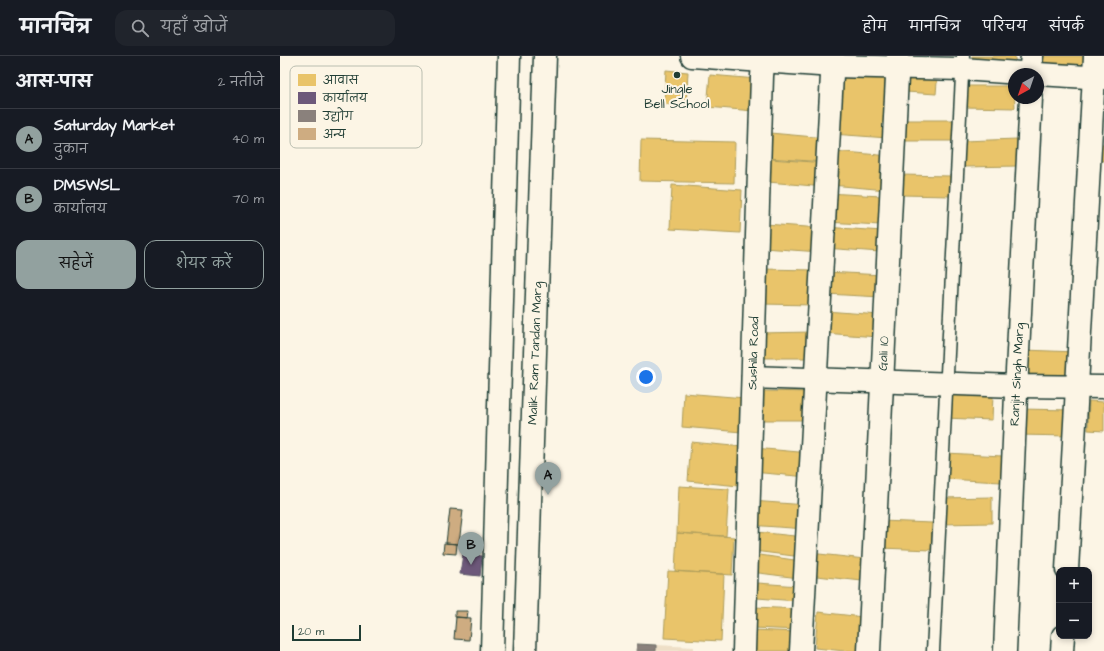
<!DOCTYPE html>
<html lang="hi">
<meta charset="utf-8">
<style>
body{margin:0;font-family:"Architects Daughter","Playpen Sans Deva",sans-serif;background:#20242c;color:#f1f3f6}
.controls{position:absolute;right:12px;bottom:12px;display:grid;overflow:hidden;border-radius:8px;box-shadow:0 2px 6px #0003}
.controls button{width:36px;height:36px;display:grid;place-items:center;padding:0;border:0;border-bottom:1px solid #363941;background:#171b24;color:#f1f3f6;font:20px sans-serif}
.compass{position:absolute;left:728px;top:12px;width:36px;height:36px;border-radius:50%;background:#171b24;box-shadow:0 2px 6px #0003;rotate:220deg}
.scale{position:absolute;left:12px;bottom:10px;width:69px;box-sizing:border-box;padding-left:4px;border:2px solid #1f3d34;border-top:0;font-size:11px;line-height:14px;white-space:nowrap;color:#1f3d34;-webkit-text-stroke:3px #fcf5e5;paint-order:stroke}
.you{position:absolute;left:366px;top:321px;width:14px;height:14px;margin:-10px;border:3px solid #fff;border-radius:50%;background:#1a73e8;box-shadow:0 0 0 6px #1a73e833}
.badge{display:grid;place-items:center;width:26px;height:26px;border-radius:50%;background:#92a19f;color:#111;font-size:13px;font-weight:700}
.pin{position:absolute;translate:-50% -33px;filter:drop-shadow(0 1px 2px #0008)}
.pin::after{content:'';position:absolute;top:21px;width:14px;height:12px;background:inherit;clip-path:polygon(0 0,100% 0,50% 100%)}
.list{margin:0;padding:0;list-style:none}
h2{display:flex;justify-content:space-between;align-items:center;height:52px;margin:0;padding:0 16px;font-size:17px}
h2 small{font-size:13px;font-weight:400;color:#9ea1a6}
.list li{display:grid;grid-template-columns:26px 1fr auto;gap:12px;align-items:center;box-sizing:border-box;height:60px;padding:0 16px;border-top:1px solid #363941}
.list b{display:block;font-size:15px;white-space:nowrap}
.list p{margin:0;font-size:13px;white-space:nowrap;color:#9ea1a6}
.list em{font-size:13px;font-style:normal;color:#9ea1a6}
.actions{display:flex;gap:8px;padding:12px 16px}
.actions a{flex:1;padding:9px 0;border:1px solid #92a19f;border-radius:12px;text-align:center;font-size:14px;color:#92a19f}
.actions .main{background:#92a19f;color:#111}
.icon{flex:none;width:22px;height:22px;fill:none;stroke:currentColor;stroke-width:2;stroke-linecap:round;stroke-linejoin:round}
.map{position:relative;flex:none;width:824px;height:595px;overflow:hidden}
header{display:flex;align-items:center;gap:24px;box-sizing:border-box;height:56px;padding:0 20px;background:#171b24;border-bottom:1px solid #363941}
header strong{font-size:19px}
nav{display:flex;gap:22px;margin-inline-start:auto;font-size:14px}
.search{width:280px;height:36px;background:#20242c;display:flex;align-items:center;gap:10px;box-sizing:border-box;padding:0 14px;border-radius:12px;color:#9ea1a6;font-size:15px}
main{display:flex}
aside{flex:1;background:#171b24}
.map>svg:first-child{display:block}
.built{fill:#eedfc7}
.homes{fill:#e9c46a;stroke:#ac9c5a}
.offices{fill:#6d597a;stroke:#565165}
.industry{fill:#8a817c;stroke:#6a6d66}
.building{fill:#ceac81;stroke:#1f3d34}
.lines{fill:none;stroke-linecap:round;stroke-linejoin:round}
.lane-casing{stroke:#1f3d34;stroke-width:15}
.street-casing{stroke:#1f3d34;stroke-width:25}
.secondary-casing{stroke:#1f3d34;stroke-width:25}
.lane{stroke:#fcf5e5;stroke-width:12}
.street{stroke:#fcf5e5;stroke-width:22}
.secondary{stroke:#fcf5e5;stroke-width:22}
.poi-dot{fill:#1f3d34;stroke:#fcf5e5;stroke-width:1.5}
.labels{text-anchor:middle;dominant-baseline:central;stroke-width:4;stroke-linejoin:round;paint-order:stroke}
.poi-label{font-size:13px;fill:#1f3d34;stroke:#fcf5e5}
.street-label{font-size:13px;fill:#1f3d34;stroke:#fcf5e5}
.key{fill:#fcf5e5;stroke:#babeb0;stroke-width:1}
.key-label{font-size:11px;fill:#1f3d34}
</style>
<header>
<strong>मानचित्र</strong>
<div class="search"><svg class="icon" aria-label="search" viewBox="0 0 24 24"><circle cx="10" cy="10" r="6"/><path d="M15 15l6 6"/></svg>यहाँ खोजें</div>
<nav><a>होम</a><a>मानचित्र</a><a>परिचय</a><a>संपर्क</a></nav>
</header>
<main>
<aside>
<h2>आस-पास<small>2 नतीजे</small></h2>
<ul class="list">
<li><span class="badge">A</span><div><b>Saturday Market</b><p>दुकान</p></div><em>40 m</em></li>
<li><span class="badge">B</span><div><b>DMSWSL</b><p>कार्यालय</p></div><em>70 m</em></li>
</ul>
<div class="actions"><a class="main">सहेजें</a><a>शेयर करें</a></div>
</aside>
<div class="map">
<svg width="824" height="595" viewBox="0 0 824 595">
<rect width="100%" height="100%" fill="#fcf5e5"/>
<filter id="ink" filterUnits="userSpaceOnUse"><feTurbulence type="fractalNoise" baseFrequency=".025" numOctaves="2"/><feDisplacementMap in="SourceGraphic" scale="8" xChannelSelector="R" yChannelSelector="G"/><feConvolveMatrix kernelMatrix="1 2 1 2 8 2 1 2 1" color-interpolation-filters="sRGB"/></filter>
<g filter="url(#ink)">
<!-- built -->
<path class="built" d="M357,588l57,3v4h-58z"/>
<!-- homes -->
<path class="homes" d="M692,0h43v7l-43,-2z
M760,0h53l-1,15 -53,-3z
M627,13l31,1 -2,24 -30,-2z
M386,14l22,2 -2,34 -22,-2z
M562,17h52l-6,65 -56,-4z
M430,19l47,4 -3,32 -47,-4z
M684,30h50l1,22 -51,-1z
M621,64h52l1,21h-53z
M490,77l56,5 -2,24 -56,-4z
M737,83l1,27 -54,1 -1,-26z
M361,84l94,2 -1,41 -94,-2z
M812,88h12v17l-13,-1z
M554,95l56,5 -3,34 -56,-5z
M490,103l57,4 -2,24 -57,-5z
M621,119l49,1v20l-49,-1z
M392,129l70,5 -2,43 -70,-4z
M547,137l54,3 -1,29 -54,-3z
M485,168l56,4 -1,24 -57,-4z
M545,171l57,4 -2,21 -56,-4z
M482,213l52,1 -1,35 -52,-1z
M547,216l55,3 -1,22 -55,-3z
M545,255l55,4 -2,22 -55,-4z
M532,276v26h-53l-1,-25z
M744,294l52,2 -1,24 -53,-2z
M481,335l49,1 -1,28h-48z
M404,337l61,5 -3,34 -60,-5z
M666,337l47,2 -1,25 -47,-2z
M809,345l15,1v29l-16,-1z
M740,353l52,1 -2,26 -52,-1z
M411,386l52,5 -4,39 -51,-5z
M474,392l56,5 -2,24 -56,-5z
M666,397l56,3 -1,26 -56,-3z
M399,430l50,3 -3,47 -49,-3z
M712,441v26l-50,1v-26z
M471,445l56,4 -1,24 -57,-4z
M601,465l51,2 -1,27 -51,-2z
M477,476l47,5 -2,20 -48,-6z
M397,477l57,4 -2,38 -57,-4z
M530,497l55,6 -3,22 -54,-6z
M473,498l48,7 -2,17 -48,-6z
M388,515l56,3 -3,67 -57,-3z
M478,527l40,3 -1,15 -40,-3z
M474,551l45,2v21l-45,-2z
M538,556l45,5 -4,34h-14l-30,-3z
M472,574l45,2v19h-45z"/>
<!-- offices -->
<path class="offices" d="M183,498l19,2 -2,20 -20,-2z"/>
<!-- industry -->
<path class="industry" d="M357,588l19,1v6h-20z"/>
<!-- building -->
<path class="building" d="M170,453l13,1 -4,34 -13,-1z
M164,487l13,1 -1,10 -13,-1z
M175,555h13l-1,7 -12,-1z
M176,561l15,1 -2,22 -15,-1z"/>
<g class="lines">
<!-- lane casing -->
<g class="lane-casing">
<path id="lane" d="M653,595l30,-595"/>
</g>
<!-- street casing -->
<g class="street-casing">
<g id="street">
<path d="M412,0l141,10 129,3 73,5"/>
<path d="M750,18l2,-18"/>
<path d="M758,18l66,4"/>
<path d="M473,321l264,9 87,1"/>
<path d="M787,514l28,-514"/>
<path id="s1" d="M464,595l18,-575 2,-20"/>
<path d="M521,595l32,-595"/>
<path id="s2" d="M589,595l29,-595"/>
<path id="s3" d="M725,595l12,-280 14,-273"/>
<path d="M782,595l1,-15"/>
</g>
</g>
<!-- secondary casing -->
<g class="secondary-casing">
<g id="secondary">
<path d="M212,595l17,-595"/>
<path id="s4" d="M245,595l20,-595"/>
</g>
</g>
<!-- lane -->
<use href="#lane" class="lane"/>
<!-- street -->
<use href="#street" class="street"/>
<!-- secondary -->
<use href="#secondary" class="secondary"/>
</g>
</g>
<!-- markers -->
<circle class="poi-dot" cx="397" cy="19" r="4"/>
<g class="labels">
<!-- poi labels -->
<g class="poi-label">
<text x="397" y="33">Jingle<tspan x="397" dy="15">Bell School</tspan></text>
</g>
<!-- street labels -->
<g class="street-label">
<text stroke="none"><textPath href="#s1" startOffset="298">Sushila Road</textPath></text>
<text stroke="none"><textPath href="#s2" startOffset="298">Gali 10</textPath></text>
<text stroke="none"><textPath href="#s4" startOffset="298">Malik Ram Tandan Marg</textPath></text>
<text stroke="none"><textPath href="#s3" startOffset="277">Ranjit Singh Marg</textPath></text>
</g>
</g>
<!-- legend -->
<rect x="10" y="10" width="132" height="82" rx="6" class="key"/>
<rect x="18" y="18" width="18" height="12" fill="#e9c46a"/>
<rect x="18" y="36" width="18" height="12" fill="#6d597a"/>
<rect x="18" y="54" width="18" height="12" fill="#8a817c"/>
<rect x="18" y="72" width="18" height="12" fill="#ceac81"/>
<g class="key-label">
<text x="43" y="28">आवास</text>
<text x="43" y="46">कार्यालय</text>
<text x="43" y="64">उद्योग</text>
<text x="43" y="82">अन्य</text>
</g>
</svg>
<div class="controls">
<button>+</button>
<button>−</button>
</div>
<svg class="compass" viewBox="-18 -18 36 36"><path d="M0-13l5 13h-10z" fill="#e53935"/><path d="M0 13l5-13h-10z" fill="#9ea1a6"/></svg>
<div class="scale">20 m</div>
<div class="you"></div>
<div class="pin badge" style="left:268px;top:439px">A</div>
<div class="pin badge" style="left:191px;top:509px">B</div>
</div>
</main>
